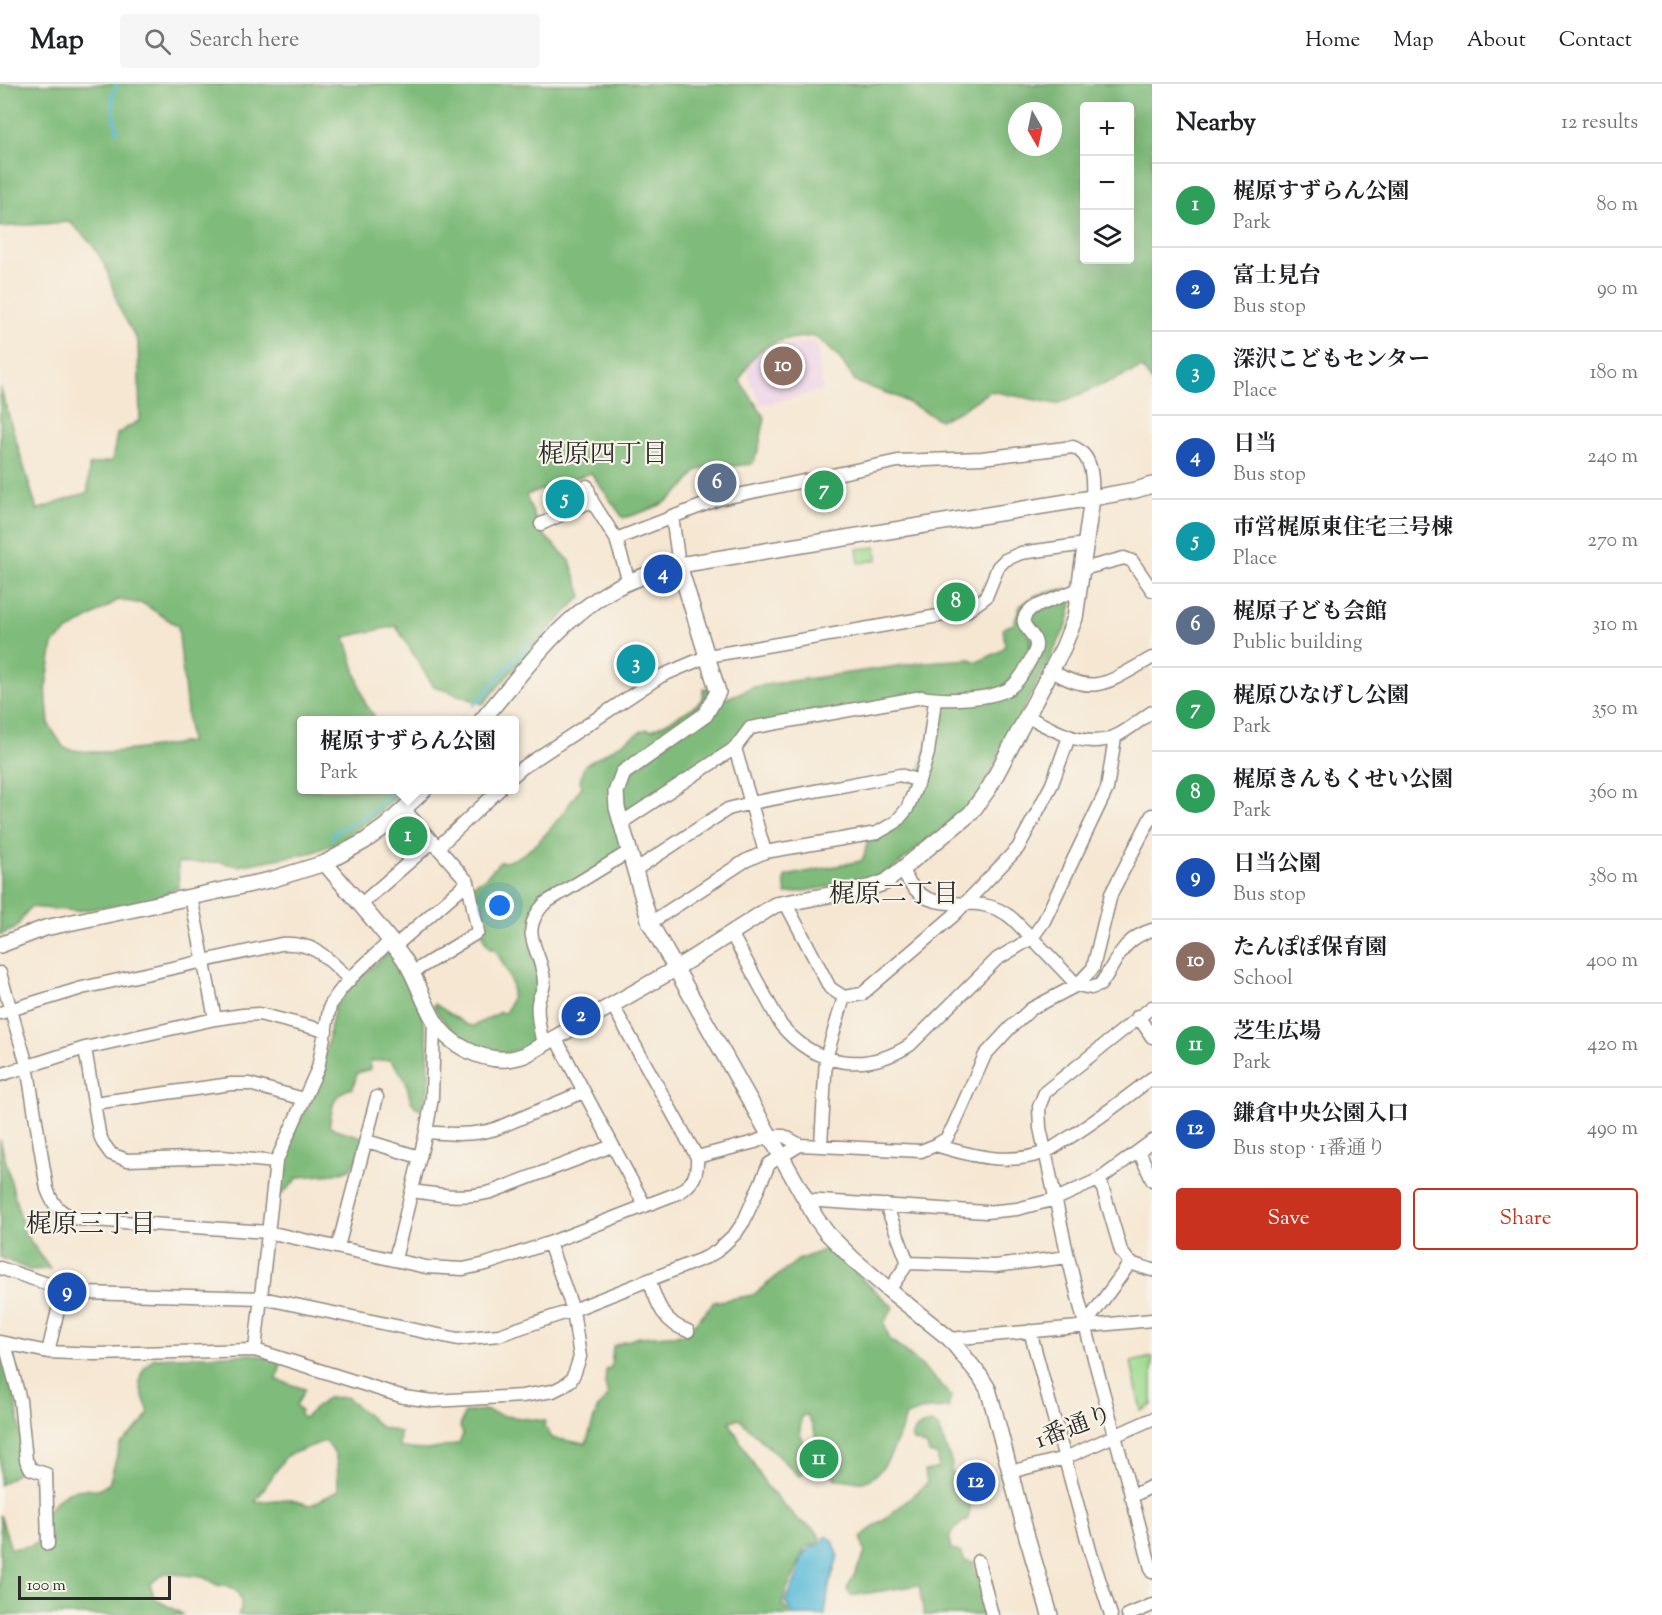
<!DOCTYPE html>
<meta charset="utf-8">
<style>
body{margin:0;font-family:"Sorts Mill Goudy","Noto Serif JP",serif;background:#f6f6f6;color:#202124}
.controls{position:absolute;right:18px;top:18px;display:grid;overflow:hidden;border-radius:6px;box-shadow:0 6px 24px #0002}
.controls button{width:54px;height:54px;display:grid;place-items:center;padding:0;border:0;border-bottom:2px solid #e0e0e0;background:#fff;color:#202124;font:30px sans-serif}
.compass{position:absolute;left:1008px;top:18px;width:54px;height:54px;border-radius:50%;background:#fff;box-shadow:0 6px 24px #0002;rotate:171deg}
.scale{position:absolute;left:18px;bottom:15px;width:153px;box-sizing:border-box;padding-left:6px;border:3px solid #2b2b2b;border-top:0;font-size:16px;line-height:21px;white-space:nowrap;color:#2b2b2b;-webkit-text-stroke:4px #f7f3e8;paint-order:stroke}
.you{position:absolute;left:500px;top:822px;width:21px;height:21px;margin:-15px;border:4px solid #fff;border-radius:50%;background:#1a73e8;box-shadow:0 0 0 9px #1a73e833}
.badge{display:grid;place-items:center;width:39px;height:39px;border-radius:50%;background:#c8321e;color:#fff;font-size:20px;font-weight:700}
.pin{position:absolute;translate:-50% -50%;border:3px solid #fff;box-shadow:0 2px 6px #0006}
.popup{position:absolute;left:297px;top:632px;width:222px;height:78px;box-sizing:border-box;display:grid;place-content:center;border-radius:6px;background:#fff;filter:drop-shadow(0 2px 4px #0005);font-size:20px;white-space:nowrap;color:#757577}
.popup b{font-size:22px;color:#202124}
.popup::after{content:'';position:absolute;left:50%;top:100%;margin-left:-12px;border:12px solid transparent;border-top-color:#fff}
.list{margin:0;padding:0;list-style:none}
h2{display:flex;justify-content:space-between;align-items:center;height:78px;margin:0;padding:0 24px;font-size:26px}
h2 small{font-size:20px;font-weight:400;color:#757577}
.list li{display:grid;grid-template-columns:39px 1fr auto;gap:18px;align-items:center;box-sizing:border-box;height:84px;padding:0 24px;border-top:2px solid #e0e0e0}
.list b{display:block;font-size:22px;white-space:nowrap}
.list p{margin:0;font-size:20px;white-space:nowrap;color:#757577}
.list em{font-size:20px;font-style:normal;color:#757577}
.actions{display:flex;gap:12px;padding:18px 24px}
.actions a{flex:1;padding:14px 0;border:2px solid #c8321e;border-radius:6px;text-align:center;font-size:21px;color:#c8321e}
.actions .main{background:#c8321e;color:#fff}
.icon{flex:none;width:33px;height:33px;fill:none;stroke:currentColor;stroke-width:2;stroke-linecap:round;stroke-linejoin:round}
.map{position:relative;flex:none;width:1152px;height:1531px;overflow:hidden}
header{display:flex;align-items:center;gap:36px;box-sizing:border-box;height:84px;padding:0 30px;background:#fff;border-bottom:2px solid #e0e0e0}
header strong{font-size:28px}
nav{display:flex;gap:33px;margin-inline-start:auto;font-size:21px}
.search{width:420px;height:54px;background:#f6f6f6;display:flex;align-items:center;gap:15px;box-sizing:border-box;padding:0 21px;border-radius:6px;color:#757577;font-size:22px}
main{display:flex}
aside{flex:1;background:#fff}
.map>svg:first-child{display:block}
.built{fill:#edd1e9}
.green{fill:#9fdb8f;stroke:#65835d;stroke-width:1.5}
.forest{fill:#7fbb7a;stroke:#557352;stroke-width:1.5;fill-rule:evenodd}
.water{fill:#5bbbd9;stroke:#437382;stroke-width:1.5}
.lines{fill:none;stroke-linecap:round;stroke-linejoin:round}
.stream{stroke:#5bbbd9;stroke-width:3}
.minor-casing{stroke:#90897f;stroke-width:15}
.tertiary-casing{stroke:#90897f;stroke-width:18}
.minor{stroke:#fff;stroke-width:12}
.tertiary{stroke:#fff;stroke-width:15}
.labels{text-anchor:middle;dominant-baseline:central;stroke-width:4.5;stroke-linejoin:round;paint-order:stroke}
.street-label{font-size:24px;fill:#2b2b2b;stroke:#f7f3e8}
.neighbourhood-label{font-size:26px;fill:#2b2b2b;stroke:#f7f3e8}
</style>
<header>
<strong>Map</strong>
<div class="search"><svg class="icon" aria-label="search" viewBox="0 0 24 24"><circle cx="10" cy="10" r="6"/><path d="M15 15l6 6"/></svg>Search here</div>
<nav><a>Home</a><a>Map</a><a>About</a><a>Contact</a></nav>
</header>
<main>
<div class="map">
<svg width="1152" height="1531" viewBox="0 0 1152 1531">
<rect width="100%" height="100%" fill="#f7f3e8"/>
<filter id="ink" filterUnits="userSpaceOnUse"><feTurbulence type="fractalNoise" baseFrequency=".0167" numOctaves="2"/><feDisplacementMap in="SourceGraphic" scale="12" xChannelSelector="R" yChannelSelector="G"/><feConvolveMatrix kernelMatrix="1 2 1 2 8 2 1 2 1" color-interpolation-filters="sRGB"/></filter>
<filter id="wash" filterUnits="userSpaceOnUse"><feTurbulence type="fractalNoise" baseFrequency=".008" numOctaves="4" result="noise"/><feDisplacementMap in="SourceGraphic" scale="24" xChannelSelector="R" yChannelSelector="G"/><feGaussianBlur stdDeviation="1.35" result="paint"/><feColorMatrix in="noise" values="0 0 0 0 0 0 0 0 0 0 0 0 0 0 0 0 0 1.4 0 .05"/><feComposite in="paint" operator="in"/></filter>
<g filter="url(#wash)">
<rect width="100%" height="100%" fill="#f6e7d3"/>
<!-- built -->
<path class="built" d="M816,258l7,48 -62,15 -11,-24 -6,-30z"/>
<!-- green -->
<path class="green" d="M842,397v12l-36,6 -1,-11z
M876,463l1,13 -18,3 -2,-14z
M978,511l-10,10 -26,5v-10z
M409,736l16,17 -1,5 -14,13 -19,-20z
M1152,1273v48l-11,6 -10,-49z"/>
<!-- forest -->
<path class="forest" d="M0,0h1152v298l-10,-14 -85,36 -67,-13 -28,19 -22,10 -42,-23 -42,-15 -18,-26 -24,-20c-39,4 -57,5 -74,45l25,37 -7,33 -6,13 -55,6c-21,32 -39,38 -74,48l-32,-45 -65,22 14,36 30,30 12,35 -47,48 -52,60 -50,-18 -37,-60 -51,11 20,66 12,17h-75v70h102l-28,25 -36,26 -26,11 -76,14 -19,-4 -41,1 1,24 -28,13 -74,11 -47,-4 -15,22 -15,6v-548l37,123 51,-18 1,-27 23,-4 5,-27 23,-14 -2,-78 -18,-32 -15,-45 -13,-21 -22,-22 -70,5zM1084,22h46v154h-46zM1017,27h36v36h-36zM118,516l26,4 34,22 12,116c-39,5 -88,16 -126,6l-15,-23 -3,-37 7,-44 15,-13z
M1067,504l-41,21 5,43 -21,31 -13,7 -212,27 -46,22 -114,75 -4,-21 6,-17 91,-74 35,-15 25,-4 148,-21 44,-3 7,3 22,-10 6,-6 -2,-18 11,-4 6,-18 16,-11z
M1073,514l-6,27 -84,162 -14,19 -78,64 -20,10 -85,14 -2,-15 2,-3 75,-15c6,-7 3,-15 9,-23l36,-22 33,-109 4,-5 44,-3 47,-38 -7,-40 4,-7z
M710,603l-1,11 -6,11 -81,59 -1,84 -88,59 6,60 -2,70c-8,4 -17,9 -27,11 -34,6 -61,-20 -77,-46l2,-2 32,21 7,1 26,-14 5,1c16,-25 2,-41 -10,-64h-5l-6,-10 -10,-55 10,-5 16,-17c32,0 65,-52 82,-76l-2,-5 4,-15 58,-35 5,-2 5,1c11,-6 44,-21 50,-31 1,-3 1,-6 1,-10z
M390,867c27,34 39,75 39,118 0,15 0,28 -9,40 -13,-5 -10,-19 -15,-29 -4,-8 -9,-14 -15,-20l-20,1 1,8 -14,4 -4,15c-22,5 -20,19 -24,39l33,10 -3,21 -10,11 -14,5 -36,3 -18,18 -4,-2 4,-27 14,-37 15,-27 11,-26 14,-71 9,-13z
M0,1055l24,93 26,37 -21,1 -29,-13z
M828,1164l65,59 -9,16 6,17c23,15 42,36 61,56l-3,12 -21,1 -21,7c-7,21 -19,59 -43,66 -7,1 -19,-4 -28,-3 -13,-20 -16,-43 -28,-64l-6,1 -1,18 9,17 -1,19 -9,6 -61,-58 -9,4 38,65 31,33 15,8 7,10 -1,5 -14,4 -11,29 -6,10 -6,18 9,11h-553l3,-6v-8l-3,-8 -5,-5 -16,-3 -14,-8 -38,-4 -15,11 5,15 29,16h-184v-100l11,34 22,-4 9,-5v-23c8,-8 18,-23 29,-26 16,-5 21,3 38,-7l11,-39 23,-22 6,-10c-8,-25 -18,-36 5,-55l100,-4 27,9 -4,17 28,9 -9,17 5,5 -2,3 5,4 23,-20 19,-1 35,30 19,5 -1,15c25,5 36,3 60,-4l4,-9 -3,-7 4,-14 20,-3 21,6 40,5 -1,7 3,1 5,9 34,6 11,-35 11,-13 -3,-12 1,-15 5,-1 2,-22 25,-9 48,-3 28,-32 39,-7 45,-35zM324,1357c17,13 13,31 14,50l-27,14 -24,-6 -32,3 31,-46z
M0,1266c10,19 30,104 18,121 -4,6 -13,10 -18,14z
M931,1339l7,4 14,36 -1,8c13,22 25,17 17,48 -13,9 -22,13 -17,30l10,4 4,8 8,1 16,53h-65l-5,-30 -68,11 -4,-7 18,-36 -4,-16c22,-18 46,-34 66,-54l-2,-12 13,-3v-12l-9,-3 -2,-7 -15,-6c2,-12 7,-15 19,-17z"/>
<!-- water -->
<path class="water" d="M827,1452l6,4 5,16 -9,30 -4,29h-32l-8,-13c4,-8 8,-17 12,-26 5,-15 3,-29 23,-31l4,-8z"/>
<g class="lines">
<!-- stream -->
<path class="stream" d="M117,47l-5,-34 5,-13
M474,621l56,-63
M460,636l3,-3
M332,754l4,-7 29,-15 30,-26"/>
</g>
</g>
<g filter="url(#ink)">
<g class="lines">
<!-- minor casing -->
<g class="minor-casing">
<path id="minor" d="M587,402l5,15 24,38 13,43
M672,432l7,49
M541,440l51,-23
M616,455l103,-40 179,-38 84,-3 91,-11c20,8 20,32 19,51
M1083,485l41,-11 8,3 20,29
M1052,587c44,27 59,9 100,-13
M1026,632c27,13 59,35 90,20 13,-6 25,-17 36,-24
M735,664l30,104
M514,691l8,-7 139,-92 47,-20 259,-45 19,-14 12,-30 7,-7 16,-7 65,-9
M404,725l64,73 10,50 -65,40
M621,739l114,-75 15,-20 172,-31c21,4 70,3 88,-9 8,-6 13,-14 17,-22 3,-6 10,-15 9,-22 -2,-15 -24,-19 -4,-36l47,-19
M438,763l61,-57
M635,786l93,-61 23,-6 149,-28 19,6
M902,786c27,56 68,17 107,46 6,4 11,11 17,16 17,17 34,35 51,53l14,3 9,-3c18,-24 20,-45 52,-55
M191,813l24,122
M785,818l45,86 14,9 18,-3 91,-78 65,-68 34,-64 17,-47
M360,821l72,-63
M650,839l95,-62 20,-9 112,-19 19,-11 11,-13 16,-39 5,-17 7,-53
M731,849l50,92c34,41 84,49 129,20l87,-86 35,-21 12,-17 63,-132 8,-52
M395,862l73,-64
M0,889l27,92 20,124c6,17 14,25 32,30l189,13 158,35 37,2 23,-5 63,-21 129,-50c15,-9 20,-18 19,-36l58,-15 14,-6h15l16,9
M613,922l84,151
M1152,923l-107,85 -6,15 1,21 28,129 17,68 67,247
M0,929l82,-25 199,-44c35,-2 46,14 69,36
M1138,932l14,21
M556,955l89,167
M543,961c-2,-13 -7,-28 -5,-42 1,-8 7,-14 6,-22 -2,-32 -28,-47 1,-78l85,-52
M85,964l14,85 4,10 8,11 16,6 95,-3 54,5
M0,991l85,-27 130,-29 28,-4 16,-1 67,17
M94,1019l137,-19h18l55,15
M426,1048c24,2 46,4 69,-3l88,-37
M367,1057l52,16
M821,1061l5,-87 18,-61
M936,1061c35,11 74,21 109,7 7,-3 14,-8 20,-12 31,-18 59,-41 87,-62
M1139,1067l13,29
M1100,1095l21,72 9,12 22,7
M412,1107c26,4 52,8 79,1l121,-46
M805,1116l181,12 31,-3 39,-10 44,-20 52,-38
M886,1121l22,58 -19,27
M338,1163l39,-150
M395,1175l31,-127 6,-34 2,-77
M908,1179l87,3 73,-9
M0,1184l63,21 21,4 178,5 196,41 41,-4 74,-25 134,-53 10,-6 19,-18 8,-12 25,-57 31,-19 121,6 15,-6 10,-6 7,-12 32,-72 24,-26 22,-20 46,-24 16,-17 18,-74 41,-79
M649,1196c8,23 14,43 39,51
M1085,1241l45,-62
M1030,1247l61,223 20,61
M950,1255l202,-19
M0,1258l48,10 48,2 159,-4 149,47 29,4 89,-5 31,-5 10,-5 8,-6 4,-8 5,-15 -7,-47 -24,-67
M5,1260l15,56 6,60 5,9 15,5 2,70
M255,1266l21,-188 42,-94 12,-62c14,-26 40,-45 60,-65
M48,1268l15,-63
M1010,1388l55,-14 87,-39
M1131,1413l21,-11
M978,1477l14,54
M1128,1531l24,-10"/>
</g>
<!-- tertiary casing -->
<g class="tertiary-casing">
<path id="tertiary" d="M679,481l39,127 -13,23 -82,58 -7,19 1,16 33,115 166,295 11,15 26,26 36,31 61,49 30,37 8,13 6,21 33,127 23,78
M482,636c39,-45 76,-99 128,-129 21,-12 46,-19 69,-26l413,-67 44,-8 16,-5
M325,779c26,32 55,62 79,96 13,19 18,41 30,61 13,24 47,41 73,39 6,0 12,-2 18,-4l150,-86 100,-64 97,-18 14,-5 85,-69 18,-25 74,-140 12,-30 17,-120
M0,861l45,-17 225,-48 55,-17 40,-22 22,-16 37,-35"/>
</g>
<!-- minor -->
<use href="#minor" class="minor"/>
<!-- tertiary -->
<use href="#tertiary" class="tertiary"/>
</g>
</g>
<g class="labels">
<!-- street labels -->
<g class="street-label">
<text transform="translate(1074 1344) rotate(-21)">1番通り</text>
</g>
<!-- neighbourhood labels -->
<g class="neighbourhood-label">
<text x="603" y="371">梶原四丁目</text>
<text x="894" y="811">梶原二丁目</text>
<text x="91" y="1141">梶原三丁目</text>
</g>
</g>
</svg>
<div class="controls">
<button>+</button>
<button>−</button>
<button><svg class="icon" aria-label="layers" viewBox="0 0 24 24"><path d="M12 4l9 5-9 5-9-5zM3 14l9 5 9-5"/></svg></button>
</div>
<svg class="compass" viewBox="-18 -18 36 36"><path d="M0-13l5 13h-10z" fill="#e53935"/><path d="M0 13l5-13h-10z" fill="#757577"/></svg>
<div class="scale">100 m</div>
<div class="you"></div>
<div class="pin badge" style="left:408px;top:752px;background:#2e9e5b">1</div>
<div class="popup"><b>梶原すずらん公園</b>Park</div>
<div class="pin badge" style="left:581px;top:932px;background:#1a4fb4">2</div>
<div class="pin badge" style="left:636px;top:580px;background:#0f9aa8">3</div>
<div class="pin badge" style="left:663px;top:490px;background:#1a4fb4">4</div>
<div class="pin badge" style="left:565px;top:415px;background:#0f9aa8">5</div>
<div class="pin badge" style="left:717px;top:399px;background:#5c6f8a">6</div>
<div class="pin badge" style="left:824px;top:406px;background:#2e9e5b">7</div>
<div class="pin badge" style="left:956px;top:518px;background:#2e9e5b">8</div>
<div class="pin badge" style="left:67px;top:1208px;background:#1a4fb4">9</div>
<div class="pin badge" style="left:783px;top:282px;background:#8d6e63">10</div>
<div class="pin badge" style="left:819px;top:1375px;background:#2e9e5b">11</div>
<div class="pin badge" style="left:976px;top:1398px;background:#1a4fb4">12</div>
</div>
<aside>
<h2>Nearby<small>12 results</small></h2>
<ul class="list">
<li><span class="badge" style="background:#2e9e5b">1</span><div><b>梶原すずらん公園</b><p>Park</p></div><em>80 m</em></li>
<li><span class="badge" style="background:#1a4fb4">2</span><div><b>富士見台</b><p>Bus stop</p></div><em>90 m</em></li>
<li><span class="badge" style="background:#0f9aa8">3</span><div><b>深沢こどもセンター</b><p>Place</p></div><em>180 m</em></li>
<li><span class="badge" style="background:#1a4fb4">4</span><div><b>日当</b><p>Bus stop</p></div><em>240 m</em></li>
<li><span class="badge" style="background:#0f9aa8">5</span><div><b>市営梶原東住宅三号棟</b><p>Place</p></div><em>270 m</em></li>
<li><span class="badge" style="background:#5c6f8a">6</span><div><b>梶原子ども会館</b><p>Public building</p></div><em>310 m</em></li>
<li><span class="badge" style="background:#2e9e5b">7</span><div><b>梶原ひなげし公園</b><p>Park</p></div><em>350 m</em></li>
<li><span class="badge" style="background:#2e9e5b">8</span><div><b>梶原きんもくせい公園</b><p>Park</p></div><em>360 m</em></li>
<li><span class="badge" style="background:#1a4fb4">9</span><div><b>日当公園</b><p>Bus stop</p></div><em>380 m</em></li>
<li><span class="badge" style="background:#8d6e63">10</span><div><b>たんぽぽ保育園</b><p>School</p></div><em>400 m</em></li>
<li><span class="badge" style="background:#2e9e5b">11</span><div><b>芝生広場</b><p>Park</p></div><em>420 m</em></li>
<li><span class="badge" style="background:#1a4fb4">12</span><div><b>鎌倉中央公園入口</b><p>Bus stop · 1番通り</p></div><em>490 m</em></li>
</ul>
<div class="actions"><a class="main">Save</a><a>Share</a></div>
</aside>
</main>
